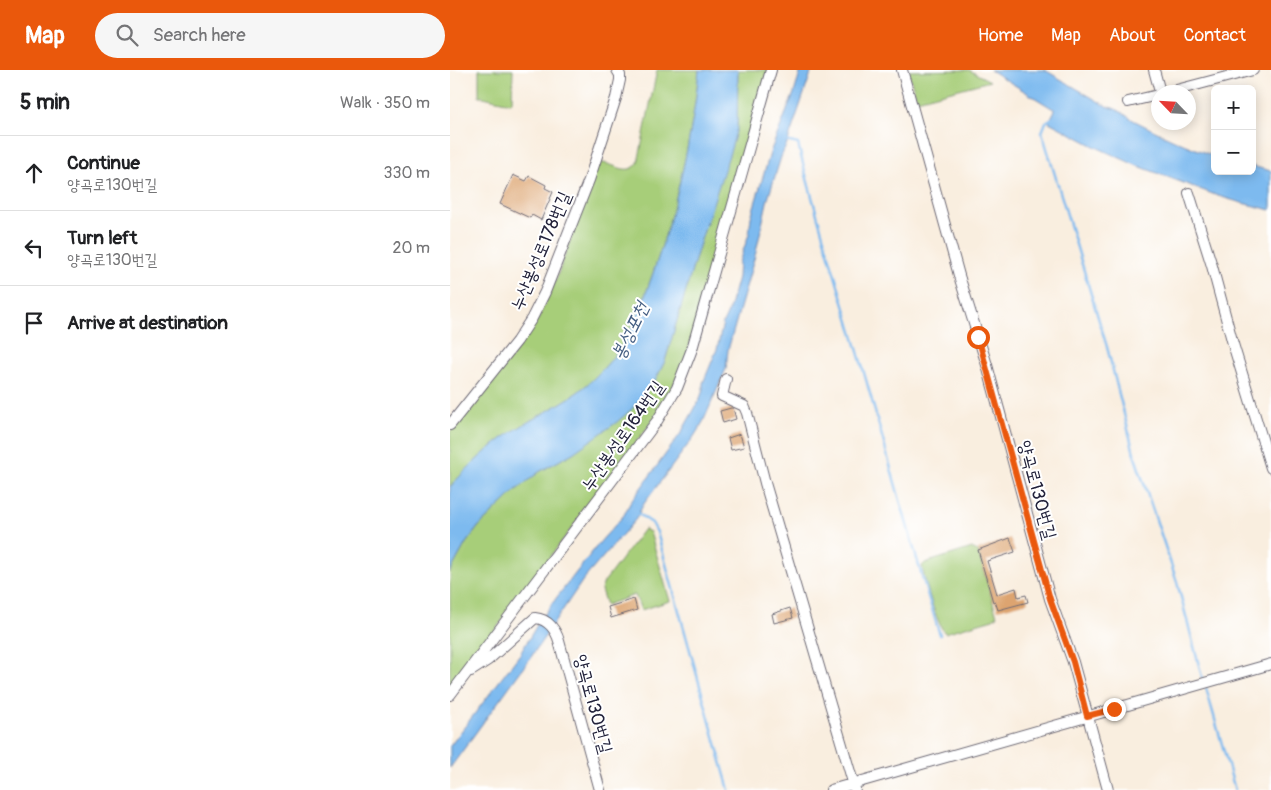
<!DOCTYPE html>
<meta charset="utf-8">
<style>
body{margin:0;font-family:Pangolin,"Poor Story",sans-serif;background:#f6f6f6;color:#202124}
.controls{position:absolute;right:15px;top:15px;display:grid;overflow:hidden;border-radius:8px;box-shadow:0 2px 12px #0003}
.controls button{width:45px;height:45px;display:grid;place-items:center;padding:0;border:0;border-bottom:1px solid #e0e0e0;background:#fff;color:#202124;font:25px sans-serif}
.compass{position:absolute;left:701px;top:15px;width:45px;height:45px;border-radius:50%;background:#fff;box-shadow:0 2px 12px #0003;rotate:295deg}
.stop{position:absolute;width:15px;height:15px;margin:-11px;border:4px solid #ea580c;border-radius:50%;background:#fff}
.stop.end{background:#ea580c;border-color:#fff;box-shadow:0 1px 5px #0008}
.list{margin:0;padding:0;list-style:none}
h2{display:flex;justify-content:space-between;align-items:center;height:65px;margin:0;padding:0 20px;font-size:21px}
h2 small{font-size:16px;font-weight:400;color:#757577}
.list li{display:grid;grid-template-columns:32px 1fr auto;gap:15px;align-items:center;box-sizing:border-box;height:75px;padding:0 20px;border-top:1px solid #e0e0e0}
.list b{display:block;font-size:19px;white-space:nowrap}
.list p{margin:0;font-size:16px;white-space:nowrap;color:#757577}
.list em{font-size:16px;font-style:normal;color:#757577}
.icon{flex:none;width:28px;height:28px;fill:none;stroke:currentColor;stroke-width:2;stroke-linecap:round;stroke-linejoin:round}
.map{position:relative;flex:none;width:821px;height:720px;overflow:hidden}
header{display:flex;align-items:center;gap:30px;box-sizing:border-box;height:70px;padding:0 25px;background:#ea580c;color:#fff}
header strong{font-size:24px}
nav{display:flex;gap:28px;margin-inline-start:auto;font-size:18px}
.search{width:350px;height:45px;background:#f6f6f6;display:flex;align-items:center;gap:12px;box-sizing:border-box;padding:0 18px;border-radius:28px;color:#757577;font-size:19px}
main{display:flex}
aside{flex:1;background:#fff}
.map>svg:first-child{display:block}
.green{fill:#a7ce79;stroke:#64785a}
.water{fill:#7dbaef;stroke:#506e95}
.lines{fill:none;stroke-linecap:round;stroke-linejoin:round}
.stream{stroke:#7dbaef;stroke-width:2.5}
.building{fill:#dda46f}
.minor-casing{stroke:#6d6974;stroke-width:12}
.minor{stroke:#fff;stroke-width:10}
.route{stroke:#ea580c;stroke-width:6}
.labels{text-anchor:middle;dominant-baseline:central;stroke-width:4;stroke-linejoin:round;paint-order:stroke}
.street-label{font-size:18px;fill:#22223b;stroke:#fff}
.water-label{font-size:19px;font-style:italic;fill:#465f83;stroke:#fff}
</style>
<header>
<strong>Map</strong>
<div class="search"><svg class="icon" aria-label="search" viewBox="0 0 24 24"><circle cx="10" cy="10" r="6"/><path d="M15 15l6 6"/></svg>Search here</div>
<nav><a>Home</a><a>Map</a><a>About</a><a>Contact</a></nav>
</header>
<main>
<aside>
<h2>5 min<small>Walk · 350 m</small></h2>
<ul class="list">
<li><svg class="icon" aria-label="ahead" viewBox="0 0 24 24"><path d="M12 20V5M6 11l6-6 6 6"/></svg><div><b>Continue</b><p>양곡로130번길</p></div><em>330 m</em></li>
<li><svg class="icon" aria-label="left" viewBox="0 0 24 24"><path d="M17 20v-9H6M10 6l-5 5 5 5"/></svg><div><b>Turn left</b><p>양곡로130번길</p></div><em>20 m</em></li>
<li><svg class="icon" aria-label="arrive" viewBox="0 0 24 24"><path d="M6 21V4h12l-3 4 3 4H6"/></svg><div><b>Arrive at destination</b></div></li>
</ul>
</aside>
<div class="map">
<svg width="821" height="720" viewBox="0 0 821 720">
<rect width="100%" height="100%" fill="#fff"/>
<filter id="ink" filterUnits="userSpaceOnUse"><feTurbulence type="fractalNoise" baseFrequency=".02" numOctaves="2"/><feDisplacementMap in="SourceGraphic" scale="10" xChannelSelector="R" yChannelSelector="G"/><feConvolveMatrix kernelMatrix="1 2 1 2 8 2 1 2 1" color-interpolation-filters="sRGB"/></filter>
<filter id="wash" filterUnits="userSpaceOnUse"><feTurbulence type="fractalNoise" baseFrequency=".0096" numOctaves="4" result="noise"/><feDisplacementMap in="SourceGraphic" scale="20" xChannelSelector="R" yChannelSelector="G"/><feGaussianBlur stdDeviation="1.12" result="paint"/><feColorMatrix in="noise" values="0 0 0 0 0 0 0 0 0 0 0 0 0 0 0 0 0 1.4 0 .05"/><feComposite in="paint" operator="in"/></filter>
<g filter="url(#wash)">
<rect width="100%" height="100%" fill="#f9eedf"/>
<!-- green -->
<path class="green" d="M29,0h34l-1,32 -2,1 -31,-7z
M207,0h42c-7,69 -23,137 -46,203 -7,20 -14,41 -24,60 -10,19 -24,35 -40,50 -25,22 -58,35 -86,55 -20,14 -37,32 -53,49v-55l60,-73 28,-40 19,-42 41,-114c14,-2 29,15 40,0z
M288,0h30l-81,285 -22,49 -215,286v-118l16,-29 13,-17 36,-35 24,-19 34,-19 83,-74 9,-18 35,-118 37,-115z
M519,0l21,11 -73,19 -9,-29z
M194,459l6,3 20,69 -29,9 -6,-15 -29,10 -5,-15 3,-8z
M522,478l6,4 19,64 -4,3 -48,14c-8,-8 -21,-54 -23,-67l3,-3z"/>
<!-- water -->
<path class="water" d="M249,0h39l-1,58 -6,21 -31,94 -35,118 -9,18 -24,30 -15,13 -44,31 -34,19 -24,19 -36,35 -13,17 -16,29v-85c16,-18 34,-35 53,-49 28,-20 61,-33 86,-55 16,-15 30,-31 40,-50 10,-19 17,-40 24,-60 23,-66 39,-134 46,-203z
M351,0h11l-24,71 -7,16 -14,45 -11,50 -28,98 -2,19 -23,53 -10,16 -50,67 -7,14 -53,61 -52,77 -81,111v-22l70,-92 17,-29 20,-28 43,-55 24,-27 6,-12 51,-70 18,-32 4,-11v-7l14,-34 6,-26 6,-13 9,-33 1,-15 10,-28 2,-17 20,-67 23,-57z
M540,0h55l63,37c11,1 17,9 27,14 26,13 52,26 80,35v15h37v-5l19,5v39l-29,-7 -24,-7 -85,-32 -37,-17 -47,-25 6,-12z"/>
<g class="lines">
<!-- stream -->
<path class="stream" d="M602,48l-6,4 -4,10 65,215 28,110 42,125 25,95
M336,71l12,3c18,74 42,146 63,218 26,91 50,182 79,273
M187,443l15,10 5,9 72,258
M756,618l29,102"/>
</g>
<g id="blocks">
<!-- building -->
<path class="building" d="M63,105l13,6 3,-5 17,9 -1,3 8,4 -12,28 -9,-5 -2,3 -30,-14z
M281,338h2l3,11 -13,4 -3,-12z
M290,364l4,13 -13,3 -3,-12z
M560,468l5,14 -28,9 10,33 19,-6 2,9 8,-2 2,7 -30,8 -3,-9 -2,1 -15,-52z
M184,529l3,11 -26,8 -3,-11z
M340,538l3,10 -19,5 -2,-9z"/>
</g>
</g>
<g filter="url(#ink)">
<use href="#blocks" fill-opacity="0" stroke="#6d6974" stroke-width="1"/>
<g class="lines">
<!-- minor casing -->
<g class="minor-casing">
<path id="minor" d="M452,0l58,209 27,86 63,234 23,63 35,128
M704,0l6,22
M719,22l84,-22
M678,32l30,-7
M739,123l23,73 21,78 38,124
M276,309l-4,17 22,10 3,7 18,70 90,306
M0,355l67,-84 15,-23 13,-26 44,-112 27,-82 4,-18v-5l-3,-5
M21,601l17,-11 47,-42c13,1 21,12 24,23l41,149
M0,625l207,-274 20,-33 15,-39 79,-279
M381,720l440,-126"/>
</g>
<!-- minor -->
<use href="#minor" class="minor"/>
</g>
</g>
<g class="lines" filter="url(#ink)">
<!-- route -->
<path class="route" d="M528,267l72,262 23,63 14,54 27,-7"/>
</g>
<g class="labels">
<!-- street labels -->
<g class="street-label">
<text transform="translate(91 181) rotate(-67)">누산봉성로178번길</text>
<text transform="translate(173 366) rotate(-55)">누산봉성로164번길</text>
<text transform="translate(587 420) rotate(75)">양곡로130번길</text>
<text transform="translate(143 634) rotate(75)">양곡로130번길</text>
</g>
<!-- water labels -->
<g class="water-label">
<text transform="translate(180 261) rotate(-64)">봉성포천</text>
</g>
</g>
</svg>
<div class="controls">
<button>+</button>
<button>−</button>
</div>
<svg class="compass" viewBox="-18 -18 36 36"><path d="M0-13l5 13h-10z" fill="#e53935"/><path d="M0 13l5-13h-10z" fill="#757577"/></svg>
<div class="stop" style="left:528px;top:267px"></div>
<div class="stop end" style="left:664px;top:639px"></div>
</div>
</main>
